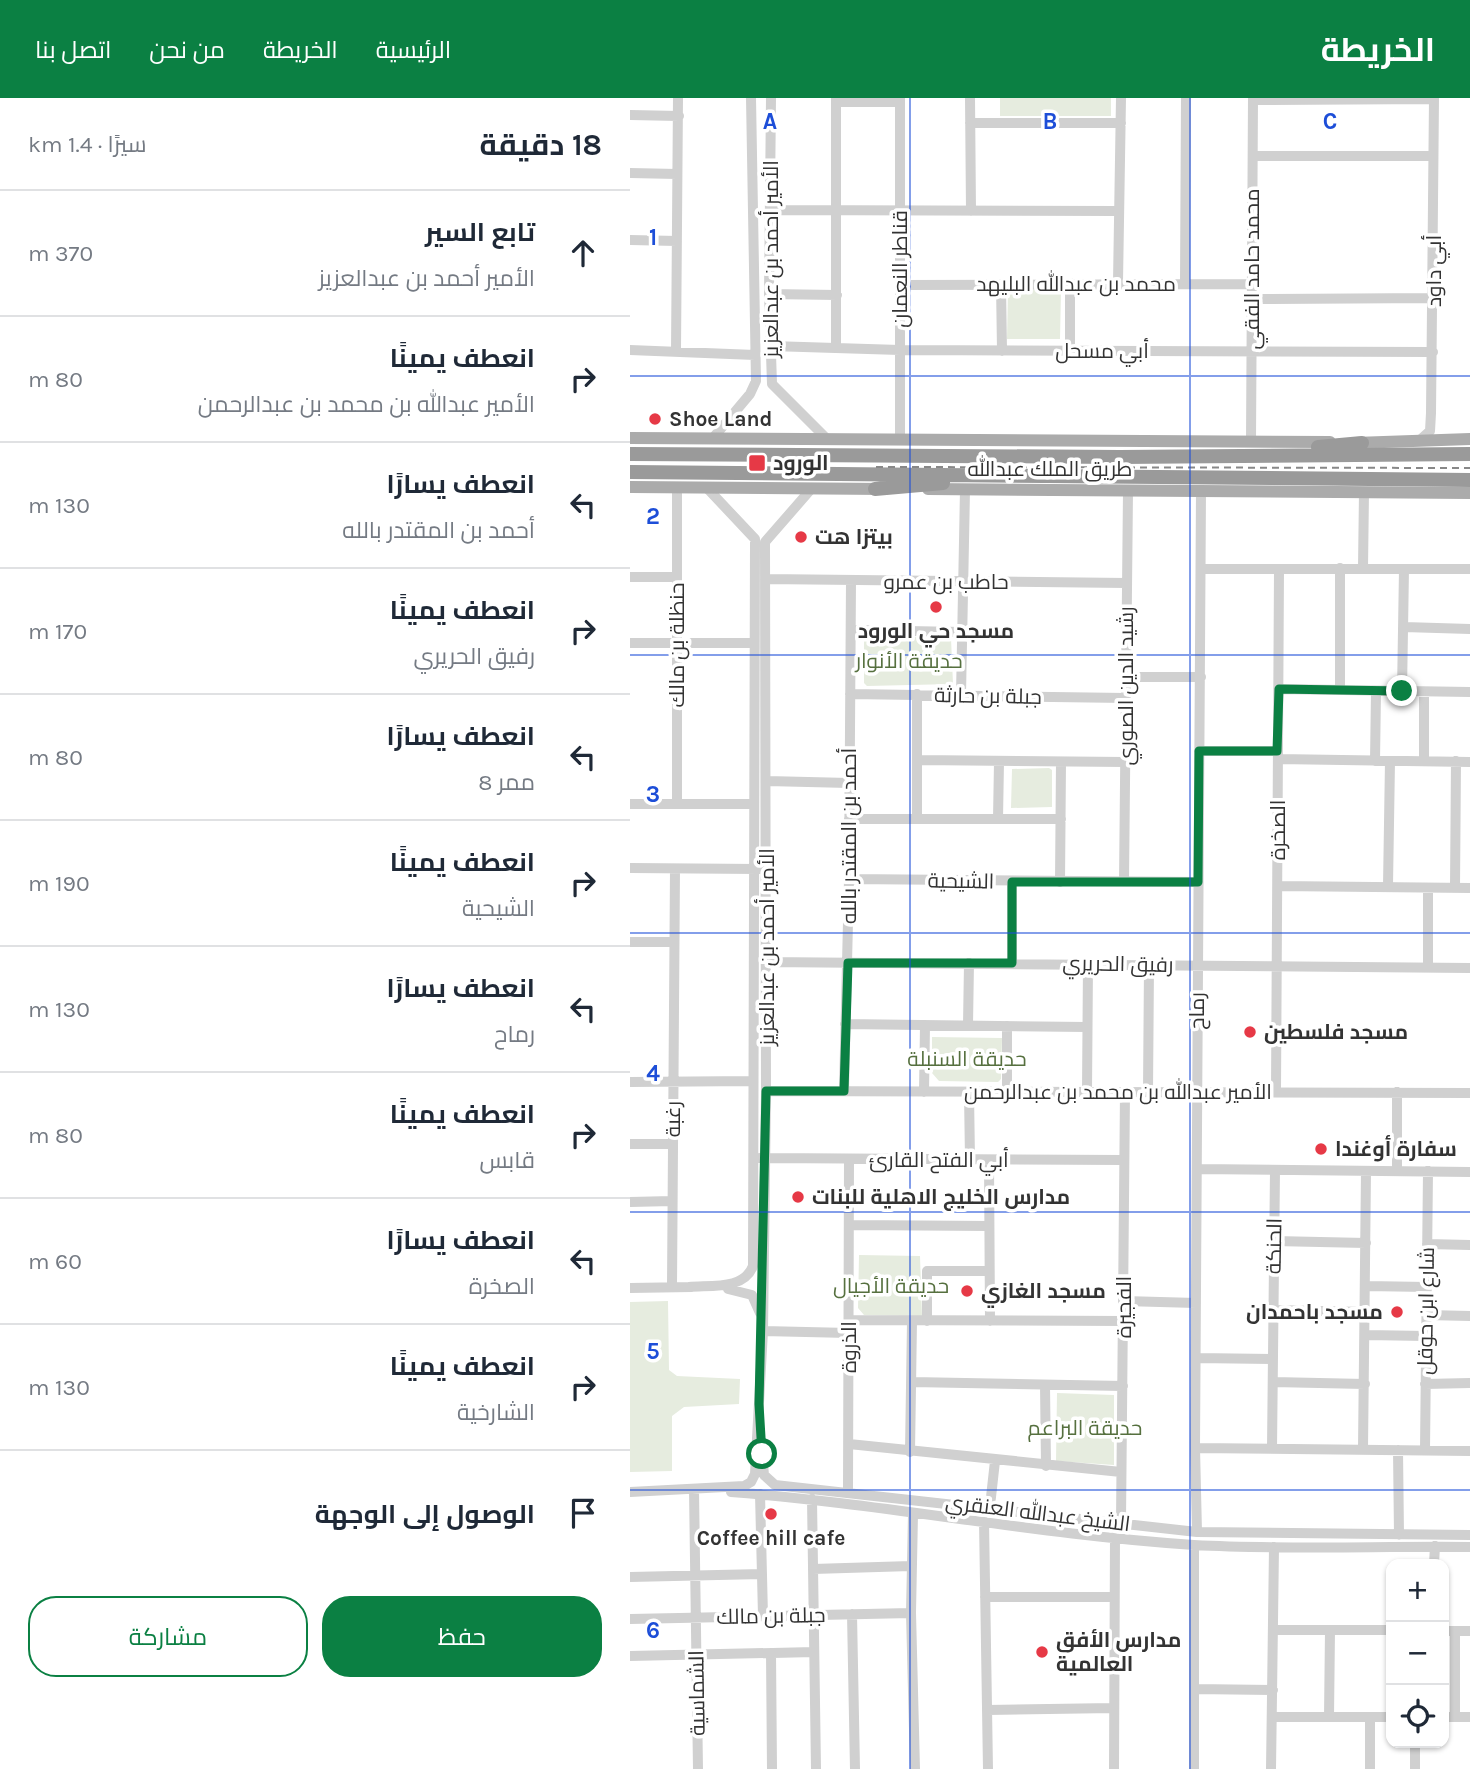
<!DOCTYPE html>
<html lang="ar">
<meta charset="utf-8">
<style>
body{margin:0;font-family:Karla,Cairo,sans-serif;background:#f6f6f7;color:#1f2937;direction:rtl}
.controls{position:absolute;right:21px;bottom:21px;display:grid;overflow:hidden;border-radius:14px;box-shadow:0 2px 5px #0004}
.controls button{width:63px;height:63px;display:grid;place-items:center;padding:0;border:0;border-bottom:2px solid #e0e1e3;background:#fff;color:#1f2937;font:35px sans-serif}
.stop{position:absolute;width:21px;height:21px;margin:-16px;border:5px solid #0b8043;border-radius:50%;background:#fff}
.stop.end{background:#0b8043;border-color:#fff;box-shadow:0 2px 7px #0008}
.list{margin:0;padding:0;list-style:none}
h2{display:flex;justify-content:space-between;align-items:center;height:91px;margin:0;padding:0 28px;font-size:30px}
h2 small{font-size:23px;font-weight:400;color:#747a83}
.list li{display:grid;grid-template-columns:46px 1fr auto;gap:21px;align-items:center;box-sizing:border-box;height:126px;padding:0 28px;border-top:2px solid #e0e1e3}
.list b{display:block;font-size:26px;white-space:nowrap}
.list p{margin:0;font-size:23px;white-space:nowrap;color:#747a83}
.list em{font-size:23px;font-style:normal;color:#747a83}
.actions{display:flex;gap:14px;padding:21px 28px}
.actions a{flex:1;padding:16px 0;border:2px solid #0b8043;border-radius:28px;text-align:center;font-size:24px;color:#0b8043}
.actions .main{background:#0b8043;color:#fff}
.icon{flex:none;width:38px;height:38px;fill:none;stroke:currentColor;stroke-width:2;stroke-linecap:round;stroke-linejoin:round}
.map{position:relative;flex:none;width:840px;height:1671px;overflow:hidden;direction:ltr}
header{display:flex;align-items:center;gap:42px;box-sizing:border-box;height:98px;padding:0 35px;background:#0b8043;color:#fff}
header strong{font-size:33px}
nav{display:flex;gap:38px;margin-inline-start:auto;font-size:24px}
main{display:flex}
aside{flex:1;background:#fff}
.map>svg:first-child{display:block}
.green{fill:#e6ecdf}
.lines{fill:none;stroke-linecap:round;stroke-linejoin:round}
.minor{stroke:#d0d0d0;stroke-width:10}
.major{stroke:#ababab;stroke-width:12}
.highway{stroke:#9a9a9a;stroke-width:14}
.rail{stroke:#888;stroke-width:2;stroke-dasharray:7 5;stroke-linecap:butt}
.route{stroke:#0b8043;stroke-width:9}
.grid{fill:none;stroke:#1d4ed8;stroke-width:2;stroke-opacity:0.55}
.poi-dot{fill:#e63946;stroke:#fff;stroke-width:2.5}
.labels{text-anchor:middle;dominant-baseline:central;stroke-width:7;stroke-linejoin:round;paint-order:stroke}
.street-label{font-size:21px;fill:#333;stroke:#fff}
.poi-label{font-size:21px;font-weight:bold;fill:#333;stroke:#fff;text-anchor:start}
.park-label{font-size:21px;fill:#56703f;stroke:#fff}
.grid-label{font-size:23px;text-anchor:middle;font-weight:bold;fill:#1d4ed8;stroke:#fff;stroke-width:7;stroke-linejoin:round;paint-order:stroke}
</style>
<header>
<strong>الخريطة</strong>
<nav><a>الرئيسية</a><a>الخريطة</a><a>من نحن</a><a>اتصل بنا</a></nav>
</header>
<main>
<div class="map">
<svg width="840" height="1671" viewBox="0 0 840 1671">
<rect width="100%" height="100%" fill="#fff"/>
<!-- green -->
<path class="green" d="M370,0h111v18h-111z
M378,192h53l-1,49h-53z
M236,538l85,2 2,46 -86,2 -3,-3v-45z
M419,670l3,2v37l-41,1 1,-39z
M302,939l70,1 -1,41 -3,3 -59,-1 -7,-8z
M229,1157l61,1 2,60 -58,-1 -6,-7z
M38,1203l1,69 8,6 63,3 -1,25 -55,3 -12,9v55l-42,1v-170z
M427,1295l57,2v70l-58,-4z"/>
<g class="lines">
<!-- minor -->
<path class="minor" d="M141,0l-2,196 3,90 55,55
M270,0v342
M340,0l1,113
M623,2l181,-1
M206,4h63
M0,17l49,1
M340,25h151
M623,58h180
M0,75l47,1
M141,112l347,1
M0,142l47,1
M488,184l3,-184
M440,185v68
M371,186l1,67
M555,186l1,-186
M270,187l352,-1
M139,196l68,1
M622,201l182,-1
M141,248l129,4 533,2
M206,250v-250
M0,252l125,5
M46,253l2,-253
M83,340l37,-44 6,-13 -5,-283
M790,342l10,-9 1,-18 3,-315
M621,343l2,-343
M710,470v122
M733,470l1,-76
M572,471h268
M0,479h47
M135,481l362,4
M774,529l66,2
M221,532l111,2
M0,545h124
M496,579h75
M649,591l191,3
M772,593l2,-122
M220,596l276,4
M287,596v125
M331,597l4,-205
M569,653h78
M648,661l192,3
M288,662l207,2
M745,663l1,-70
M794,663v-69
M137,683l82,2
M0,706h124
M47,706v-317
M219,721h212
M368,721l1,-57
M0,770l129,1
M219,781l349,3
M494,783l4,-390
M382,784v81
M430,784l1,-120
M648,788l192,2
M758,788l2,-125
M798,790v80
M825,790l1,-127
M0,844h44
M136,864l704,6
M215,926l241,3
M338,927l1,-62
M0,984l123,-1
M136,993l704,2
M214,993l5,-212 2,-298
M377,993v-65
M457,993l1,-127
M646,993l3,-522
M294,994l1,-67
M518,994l1,-127
M339,995l1,67
M0,1046h43
M130,1060l364,2
M359,1062l1,161
M567,1071l273,3
M767,1072v-78
M0,1104l42,-1
M220,1127l139,1
M644,1143l92,2
M797,1146l43,1
M42,1188l3,-417
M736,1188l61,1
M59,1189c22,-2 55,3 64,-21l2,-727 -48,-51
M0,1190l62,-1
M98,1191l24,6 8,18
M494,1203l72,2
M643,1212l92,2
M796,1217l44,1
M220,1222l274,1
M297,1223v-50h62
M133,1233l86,2
M736,1237l60,1
M566,1260l77,1
M282,1284l211,4
M643,1284l92,2
M795,1286l45,-1
M415,1287l1,81
M219,1346l272,28
M565,1350l275,3
M642,1350l3,-278
M733,1351l3,-278
M768,1352l1,85
M795,1352l3,-279
M280,1354l2,-131
M132,1355l2,22 11,10 422,47 273,3
M64,1392l4,279
M0,1394l114,-6 7,-4 4,-8 8,-143 3,-240 -1,-549 47,-54
M101,1394c155,12 308,43 463,53 92,5 184,1 276,2
M218,1394l1,-333
M130,1396l3,122
M182,1401l4,270
M360,1408l5,-45
M283,1416l-2,99 4,156
M354,1423l4,248
M491,1424l4,-430
M567,1434l-2,-84 6,-957
M804,1466l1,-18
M183,1471l98,-3
M0,1479l132,-3
M355,1499h128
M222,1516l3,155
M0,1521l281,-6
M643,1532h118
M814,1533h26
M141,1555l1,116
M0,1558l184,-4
M564,1591l79,1
M357,1612l126,-2
M642,1619h119
M699,1619l1,-87
M740,1619v52
M814,1619h26
M825,1619v-86
M484,1671l1,-233
M564,1671v-224
M641,1671l3,-222
M785,1671v-26"/>
<!-- major -->
<path class="major" d="M0,340l700,4
M725,345l115,-4
M0,389l255,2
M298,391l542,4"/>
<!-- highway -->
<path class="highway" d="M688,349l44,-4
M0,356l490,3 350,-3
M0,374l840,8
M245,391l68,-6"/>
<!-- rail -->
<path class="rail" d="M246,369l594,1"/>
</g>
<g class="lines">
<!-- route -->
<path class="route" d="M132,1356l-3,-50 7,-313h78l4,-128h164v-81h186l1,-131h78l2,-62 123,2"/>
</g>
<!-- grid -->
<path class="grid" d="M280,0v1671M560,0v1671M0,278h840M0,557h840M0,835h840M0,1114h840M0,1392h840"/>
<!-- markers -->
<g class="poi-dot">
<circle cx="25" cy="321" r="7"/>
<rect x="118" y="356" width="18" height="18" rx="3.5"/>
<circle cx="171" cy="439" r="7"/>
<circle cx="306" cy="509" r="7"/>
<circle cx="620" cy="934" r="7"/>
<circle cx="691" cy="1051" r="7"/>
<circle cx="168" cy="1099" r="7"/>
<circle cx="337" cy="1193" r="7"/>
<circle cx="767" cy="1214" r="7"/>
<circle cx="141" cy="1416" r="7"/>
<circle cx="412" cy="1554" r="7"/>
</g>
<g class="labels">
<!-- street labels -->
<g class="street-label">
<text transform="translate(141 161) rotate(-90)">الأمير أحمد بن عبدالعزيز</text>
<text transform="translate(270 171) rotate(-90)">قناطر النعمان</text>
<text transform="translate(622 171) rotate(-90)">محمد حامد الفقي</text>
<text transform="translate(804 173) rotate(-90)">أبي داود</text>
<text x="446" y="186">محمد بن عبدالله البليهد</text>
<text x="472" y="253">أبي مسحل</text>
<text x="420" y="371">طريق الملك عبدالله</text>
<text x="316" y="484">حاطب بن عمرو</text>
<text transform="translate(47 547) rotate(-90)">حنظلة بن مالك</text>
<text transform="translate(496 588) rotate(-90)">رشيد الدين الصوري</text>
<text transform="translate(358 598) rotate(1)">جبلة بن حارثة</text>
<text transform="translate(648 732) rotate(-90)">الصخرة</text>
<text transform="translate(219 738) rotate(-90)">أحمد بن المقتدر بالله</text>
<text transform="translate(331 783) rotate(1)">الشيحية</text>
<text transform="translate(137 849) rotate(-90)">الأمير أحمد بن عبدالعزيز</text>
<text transform="translate(488 866) rotate(1)">رفيق الحريري</text>
<text transform="translate(567 913) rotate(-90)">رماح</text>
<text x="488" y="994">الأمير عبدالله بن محمد بن عبدالرحمن</text>
<text transform="translate(43 1021) rotate(-90)">رغبة</text>
<text x="309" y="1062">أبي الفتح القارئ</text>
<text transform="translate(644 1148) rotate(-89)">الحنكة</text>
<text transform="translate(494 1209) rotate(-90)">الفجيرة</text>
<text transform="translate(796 1213) rotate(-89)">شارع ابن حوقل</text>
<text transform="translate(219 1249) rotate(-90)">الذروة</text>
<text transform="translate(408 1415) rotate(7)">الشيخ عبدالله العنقري</text>
<text transform="translate(141 1518) rotate(-1)">جبلة بن مالك</text>
<text transform="translate(67 1595) rotate(-91)">الشماسية</text>
</g>
<!-- poi labels -->
<g class="poi-label">
<text x="39" y="321">Shoe Land</text>
<text x="143" y="365">الورود</text>
<text x="185" y="439">بيتزا هت</text>
<text x="306" y="533" text-anchor="middle">مسجد حي الورود</text>
<text x="634" y="934">مسجد فلسطين</text>
<text x="705" y="1051">سفارة أوغندا</text>
<text x="182" y="1099">مدارس الخليج الاهلية للبنات</text>
<text x="351" y="1193">مسجد الغازي</text>
<text x="753" y="1214" text-anchor="end">مسجد باحمدان</text>
<text x="141" y="1440" text-anchor="middle">Coffee hill cafe</text>
<text x="426" y="1542">مدارس الأفق<tspan x="426" dy="24">العالمية</tspan></text>
</g>
<!-- park labels -->
<g class="park-label">
<text x="279" y="563">حديقة الأنوار</text>
<text x="337" y="961">حديقة السنبلة</text>
<text x="261" y="1188">حديقة الأجيال</text>
<text x="455" y="1330">حديقة البراعم</text>
</g>
</g>
<g class="grid-label">
<text x="140" y="31">A</text>
<text x="420" y="31">B</text>
<text x="700" y="31">C</text>
<text x="23" y="147">1</text>
<text x="23" y="426">2</text>
<text x="23" y="704">3</text>
<text x="23" y="983">4</text>
<text x="23" y="1261">5</text>
<text x="23" y="1540">6</text>
</g>
</svg>
<div class="controls">
<button>+</button>
<button>−</button>
<button><svg class="icon" aria-label="locate" viewBox="0 0 24 24"><circle cx="12" cy="12" r="6"/><path d="M12 2v4M12 18v4M2 12h4M18 12h4"/></svg></button>
</div>
<div class="stop" style="left:132px;top:1356px"></div>
<div class="stop end" style="left:772px;top:593px"></div>
</div>
<aside>
<h2>18 دقيقة<small>سيرًا · 1.4 km</small></h2>
<ul class="list">
<li><svg class="icon" aria-label="ahead" viewBox="0 0 24 24"><path d="M12 20V5M6 11l6-6 6 6"/></svg><div><b>تابع السير</b><p>الأمير أحمد بن عبدالعزيز</p></div><em>370 m</em></li>
<li><svg class="icon" aria-label="right" viewBox="0 0 24 24"><path d="M7 20v-9h11M14 6l5 5-5 5"/></svg><div><b>انعطف يمينًا</b><p>الأمير عبدالله بن محمد بن عبدالرحمن</p></div><em>80 m</em></li>
<li><svg class="icon" aria-label="left" viewBox="0 0 24 24"><path d="M17 20v-9H6M10 6l-5 5 5 5"/></svg><div><b>انعطف يسارًا</b><p>أحمد بن المقتدر بالله</p></div><em>130 m</em></li>
<li><svg class="icon" aria-label="right" viewBox="0 0 24 24"><path d="M7 20v-9h11M14 6l5 5-5 5"/></svg><div><b>انعطف يمينًا</b><p>رفيق الحريري</p></div><em>170 m</em></li>
<li><svg class="icon" aria-label="left" viewBox="0 0 24 24"><path d="M17 20v-9H6M10 6l-5 5 5 5"/></svg><div><b>انعطف يسارًا</b><p>ممر 8</p></div><em>80 m</em></li>
<li><svg class="icon" aria-label="right" viewBox="0 0 24 24"><path d="M7 20v-9h11M14 6l5 5-5 5"/></svg><div><b>انعطف يمينًا</b><p>الشيحية</p></div><em>190 m</em></li>
<li><svg class="icon" aria-label="left" viewBox="0 0 24 24"><path d="M17 20v-9H6M10 6l-5 5 5 5"/></svg><div><b>انعطف يسارًا</b><p>رماح</p></div><em>130 m</em></li>
<li><svg class="icon" aria-label="right" viewBox="0 0 24 24"><path d="M7 20v-9h11M14 6l5 5-5 5"/></svg><div><b>انعطف يمينًا</b><p>قابس</p></div><em>80 m</em></li>
<li><svg class="icon" aria-label="left" viewBox="0 0 24 24"><path d="M17 20v-9H6M10 6l-5 5 5 5"/></svg><div><b>انعطف يسارًا</b><p>الصخرة</p></div><em>60 m</em></li>
<li><svg class="icon" aria-label="right" viewBox="0 0 24 24"><path d="M7 20v-9h11M14 6l5 5-5 5"/></svg><div><b>انعطف يمينًا</b><p>الشارخية</p></div><em>130 m</em></li>
<li><svg class="icon" aria-label="arrive" viewBox="0 0 24 24"><path d="M6 21V4h12l-3 4 3 4H6"/></svg><div><b>الوصول إلى الوجهة</b></div></li>
</ul>
<div class="actions"><a class="main">حفظ</a><a>مشاركة</a></div>
</aside>
</main>
